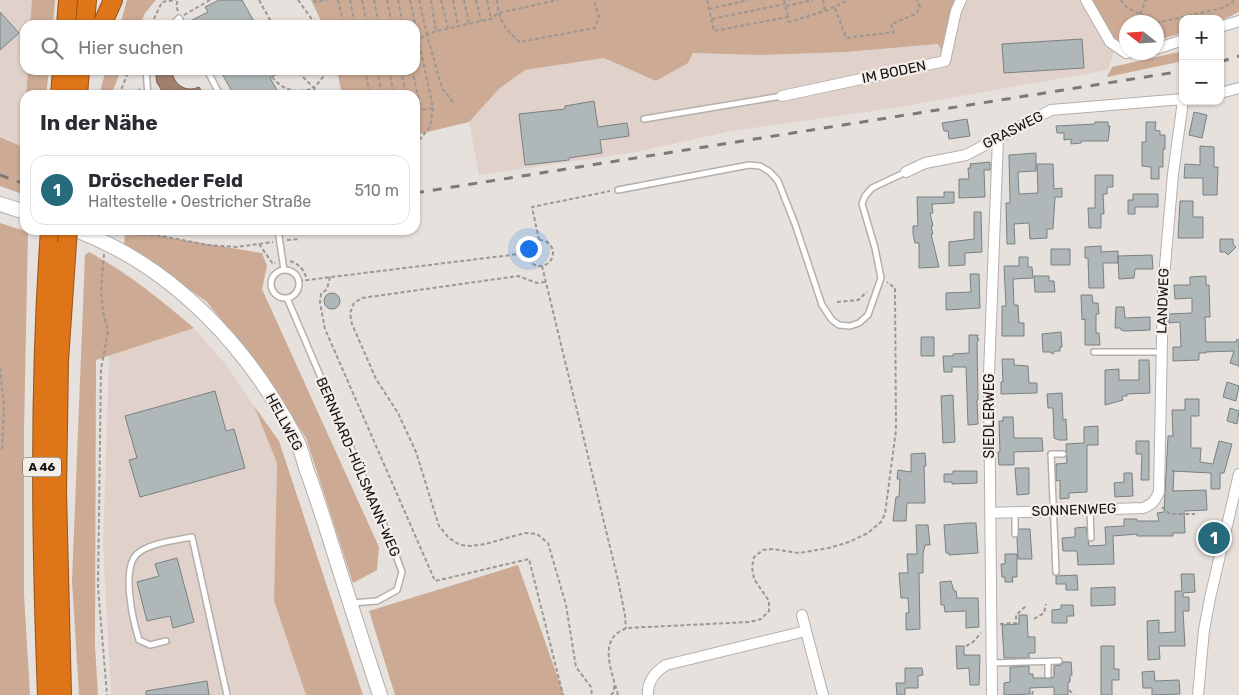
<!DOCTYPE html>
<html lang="de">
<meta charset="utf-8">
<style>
body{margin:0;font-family:Rubik,sans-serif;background:#f2f2f3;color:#2b2b33}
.controls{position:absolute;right:15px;top:15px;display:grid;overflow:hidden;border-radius:10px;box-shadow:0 1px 4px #0004}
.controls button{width:45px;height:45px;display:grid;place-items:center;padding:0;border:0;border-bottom:1px solid #e1e1e2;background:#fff;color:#2b2b33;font:25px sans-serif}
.compass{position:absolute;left:1119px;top:15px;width:45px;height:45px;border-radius:50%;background:#fff;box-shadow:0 1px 4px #0004;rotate:287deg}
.you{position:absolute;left:528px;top:248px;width:18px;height:18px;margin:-12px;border:4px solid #fff;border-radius:50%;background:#1a73e8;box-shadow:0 0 0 8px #1a73e833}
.badge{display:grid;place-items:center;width:32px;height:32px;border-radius:50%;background:#266b7b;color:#fff;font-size:16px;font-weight:700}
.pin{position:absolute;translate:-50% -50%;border:2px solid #fff;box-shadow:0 1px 5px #0006}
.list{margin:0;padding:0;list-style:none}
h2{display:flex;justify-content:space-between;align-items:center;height:65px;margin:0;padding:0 20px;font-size:21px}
h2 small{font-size:16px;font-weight:400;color:#7c7c81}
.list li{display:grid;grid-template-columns:32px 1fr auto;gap:15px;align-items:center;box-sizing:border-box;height:70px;margin:0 10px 10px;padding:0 10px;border:1px solid #e1e1e2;border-radius:15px}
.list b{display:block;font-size:19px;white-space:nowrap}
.list p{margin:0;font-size:16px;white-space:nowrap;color:#7c7c81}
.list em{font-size:16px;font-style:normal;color:#7c7c81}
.icon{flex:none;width:28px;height:28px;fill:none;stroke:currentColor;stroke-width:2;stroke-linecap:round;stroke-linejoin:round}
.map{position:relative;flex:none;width:1239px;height:695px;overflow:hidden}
.search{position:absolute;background:#fff;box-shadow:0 1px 4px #0004;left:20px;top:20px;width:400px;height:55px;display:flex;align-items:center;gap:12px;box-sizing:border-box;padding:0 18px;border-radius:15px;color:#7c7c81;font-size:19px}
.panel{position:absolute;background:#fff;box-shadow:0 1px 4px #0004;left:20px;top:90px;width:400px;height:145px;border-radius:15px}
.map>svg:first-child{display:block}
.built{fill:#e0d2ca}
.green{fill:#ccaa94}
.water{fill:#a1806b;stroke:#775f50}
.building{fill:#b0b7b9;stroke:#798081}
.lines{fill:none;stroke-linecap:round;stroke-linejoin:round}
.lane-casing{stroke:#b5afab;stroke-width:8}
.street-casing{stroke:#b5afab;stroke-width:12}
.secondary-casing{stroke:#b5afab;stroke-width:16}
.highway-casing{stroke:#985216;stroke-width:20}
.path{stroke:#9b9794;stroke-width:2;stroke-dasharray:4 2.5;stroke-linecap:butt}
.lane{stroke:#fff;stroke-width:5}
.street{stroke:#fff;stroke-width:10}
.secondary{stroke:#fff;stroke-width:14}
.highway{stroke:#de7519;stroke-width:18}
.rail{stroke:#7d7976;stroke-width:3;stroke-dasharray:9 9;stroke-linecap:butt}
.highway-bridge-casing{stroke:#985216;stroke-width:20;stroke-linecap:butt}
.highway-bridge{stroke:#de7519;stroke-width:18}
.labels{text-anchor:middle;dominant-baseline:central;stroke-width:4.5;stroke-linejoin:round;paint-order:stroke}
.shield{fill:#f4eeea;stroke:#585452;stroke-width:1}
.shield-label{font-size:12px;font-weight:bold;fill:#151211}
.street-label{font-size:14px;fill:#151211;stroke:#f4eeea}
</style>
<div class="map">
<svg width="1239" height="695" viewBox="0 0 1239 695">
<rect width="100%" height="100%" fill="#e7e1dd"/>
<!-- built -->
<path class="built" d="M0,0h32l-2,25h-5v45h3l-2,25h-1l-2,52 -23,-11z
M965,0h117l32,53 -6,17 -220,39 -157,22 -95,21 -157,23 -10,-53 31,-34 25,-18 79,-12 52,23 32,-18 5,-10 67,2 86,-3 92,-8 10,17 7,-30z
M194,328l33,38 27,40 23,57 -3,138 32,94h-195l-8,-148 6,-191z"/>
<!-- green -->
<path class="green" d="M32,0h23l-2,25h-23z
M127,0h29l-11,13 -5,12h-20z
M311,0h654l-4,5 -13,57 -10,-18 -92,8 -86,3 -67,-2 -5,10 -32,18 -52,-23 -79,12 -25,18 -31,34 -54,13v-40h-73l-5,-25h78v-45h-92z
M1082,0h157v12l-19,9v-2h-37v14l-26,7 -1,-18h-30l-1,23 -23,-15z
M1183,51v10l-76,16 5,-10z
M28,70h21l-3,25h-20z
M106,70h15l-10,25h-12z
M25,118v77l-25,-9v-49l23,10z
M0,223l28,9 -4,199v163l6,101h-30z
M125,230h12l28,7 97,16 5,13 -5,23 117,258 -2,23 -24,13 -47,-145 -46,-71 -54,-66 -82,-56z
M89,252c39,21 72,48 105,76l-98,32 -1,286 3,49h-19l-7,-114 13,-326z
M254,406l25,35 84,254h-57l-32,-94 3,-138z
M518,565l46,130h-169l-26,-84z"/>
<!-- water -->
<path class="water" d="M155,70h17c1,15 14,23 27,17l5,8h-39l-8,-12z"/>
<!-- building -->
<path class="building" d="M219,0h23l14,25h-61l-3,-5 16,-8 -3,-5z
M0,12l19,21 -19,17z
M1082,39l2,29 -80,5 -2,-29z
M220,70h65l-15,8 10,17h-46z
M594,101l4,26 29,-4 2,13 -29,4 2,13 -33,5v2l-44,5 -6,-51 46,-5v-3z
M1194,112l13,3 -5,23 -13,-3z
M967,119l3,17 -21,3 -1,-8h-4l-2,-8z
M1095,122h13v4h2l-2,15h-27v2l-10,1v-5l-7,1v-7h-7l-1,-7 39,-2z
M1146,122h10l-1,8 5,1v4h5v14h-2v18h-4v12h-8v-12l-9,-1v-24h4z
M1200,146l14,1v20h4l-1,28h-14v-17h-19l1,-14 15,1z
M1036,153v18l-18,1 1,22 19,-1 -1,-29h16l1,25 8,-1v9h-7l-2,32h-6v9l-17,1 -1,-16 -15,1 1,20h-8l-1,-41h4l-1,-48z
M990,162v8h-6l1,27 -26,1v-19h10l-1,-11h3l-1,-4z
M1095,175h18v12h-6v7h-4l1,20h-3v14h-12l-1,-20h7z
M944,192h10v11l-22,1 1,9h-3l3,13h-2l2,8h-2l8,33 -20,1v-25h-4l-2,-9v-8h5l-1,-29h27z
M1133,194h25v13h-23v7h-7v-14h5z
M1180,201h13v16h10v21h-25z
M974,212h7l1,40 -17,1v12l-16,1v-24l25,-3z
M1220,239h13v5l3,3 -8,8 -3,-3h-5z
M1101,246v6l17,-1v12h-15l1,25h-15l-1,-30h-3v-11z
M1051,249h19v16h-19z
M1152,255l1,14h-18l-1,9 -15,1 -1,-23z
M1019,257h9v10h4l1,11 -20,1 1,26h4l1,18h5v13h-22v-30h4l-2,-40h15z
M970,274h9l1,34 -34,2v-17l25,-1z
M1034,276h15v5h5l1,11h-20z
M1206,276v9h3l1,32h-5l1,25h30l1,-3 2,1v26l-9,-3 4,-12 -28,1v1h-7v7l-26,1v-14h8l-1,-25 -11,1v-9l23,-1v-15l-17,1 -1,-14h16v-8z
M324 301a8 8 0 1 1 16 0a8 8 0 1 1-16 0Z
M1081,295h11l1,8h5l1,11h-3v19h3l1,12h-15v-26l-3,1z
M1116,307h8l1,11 25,-1v13l-25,1 -4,-1v-2h-6z
M1061,332l1,15h-2v4h-5l-2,3 -3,-2h-7l-1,-18z
M969,335h9l-1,4h2l-2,4 1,57h-1l1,24 -10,1 -2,-58h-14v5h-8l-1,-16h10v-2l16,-1z
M921,337h13v19h-13z
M1002,359h12v6l14,1 1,17h8v10l-36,1v-12h2z
M1139,360h10l1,33 -23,1v2h-5l1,4 -18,5v-35l14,-1v11h20z
M1227,382l12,4 -3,15 -13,-4z
M215,391l11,40 8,-2 11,39 -105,29 -11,-37 8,-2 -12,-42z
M1062,393l1,27 3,-1 1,21h-8l-5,-2 -1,-30h-5l-1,-14z
M953,395l2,47 -12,1 -2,-47z
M1185,399h14v17h-8v32h10l-1,14 13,2 6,-23 13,3 -8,29h-4v16h-9v-16l-39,-2h2l-1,20 33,-1 1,20 -23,1 1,22h-12v3h-36v-2l-24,2 1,28 -36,1 -1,-14h-14l-1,-13 13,-1v-9l11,-1 3,19 17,-1 -1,-18 19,-1v-7h13v2h22l-2,-8 7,-1 4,-76h5l-1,-26h13z
M1230,408l9,3 -2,13 -10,-3z
M1003,417h10l1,21h28l1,13 -29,1v13h-15l-1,-13h2l-1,-31h4z
M1098,426v19h-11v47l-18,1v5l-9,1v-19l-4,1v-17l11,-1 -1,-19 18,-1v-16z
M1136,441h13v39h-8l1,-26h-6z
M925,453l1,13h-2l1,37h-18l-1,18h-13l3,-24h3l1,-18h-3l1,-9 13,2v-18z
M1015,468h14v26l-12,1z
M953,471h24v12l-25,1v-2h-8v-8h9z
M1124,473h8l1,23 -18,1 -1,-14 10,-1z
M968,523h8l2,30 -29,2v-2h-3l-2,-28z
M916,525h12l2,20h-5l-2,9v19h-4l1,56 -14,1v-17h3l-1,-15h-7l-2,-25h9l-1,-19h10z
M1019,529h11l2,30h-14l-1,-21z
M1005,554h12v23h-5l1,5h-8v-5h-3l-1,-13h4z
M177,558l17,64 -21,6 -3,-12 -23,5 -10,-39 22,-6 -4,-12z
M1181,574h13l1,18 -12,1v4h6v14h-6l2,35h-26l1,13 -12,1 -1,-39 12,-1v13l16,-1v-41h7z
M1077,575l1,15h-12v-6h-10v-8z
M951,581l3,10h2l1,7h21l1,29 -13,1v-17l-21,1 -1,-7h-3l-1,-23z
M1115,587v18l-24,1v-18z
M1061,605h12l1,11h-7v7h-15v-13l9,-1z
M1019,615h8l1,22h7v16h-6v5h-25l-2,-33 17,-1z
M956,646h8v9h16l-1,30h-9l-1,-17 -12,1z
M1101,646h13v23h5v11h-7v15h-11z
M1063,662h8l1,13h-2v7h-2v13h-14v-8l-24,1v6l-26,1v-12l6,-1v-15l19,-1v8h4v4h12l3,1 6,-2v-11l7,-1z
M905,668h17l1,7 -5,1v12h-13v7h-8l-1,-12h9z
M1154,671l1,10 24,-1 1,14 -28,1v-7h-9l-1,-16z
M207,681l2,14h-63v-4z"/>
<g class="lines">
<!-- lane casing -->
<g class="lane-casing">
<path id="lane" d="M172,25l7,-7 4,7
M146,70l2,25
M207,70l13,25
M644,119l138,-23
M618,190l131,-25 11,1 10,6 8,9 17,43 27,81 10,15 7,5 11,1 9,-3 9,-8 13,-37 -6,-30 -13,-44 3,-8 7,-8 34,-16
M278,230l6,40
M271 284a14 14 0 1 1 28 0a14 14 0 1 1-28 0Z
M287,298l104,244 11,30 -5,18 -20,11 -25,2
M1094,352h68
M1090,509l1,29
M1015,534v-22
M1056,572l-5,-118h12
M166,641l-16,4 -11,-5c-6,-19 -18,-71 -2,-86 12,-11 40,-14 55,-17l35,158
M1048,662v13
M992,663l67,-2"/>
</g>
<!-- street casing -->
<g class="street-casing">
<path id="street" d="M1086,0l24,42 16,11 5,-1
M1220,27l19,-6
M1156,49l27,-9
M1220,93l19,-5
M782,96l163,-35 11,-50 5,-11
M906,172l19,-9 41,-8 85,-45 132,-11
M990,513l153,-5c9,-3 12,-7 16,-16l4,-203 10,-115 10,-73
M802,615l4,16
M648,695c-1,-14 7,-23 18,-30l140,-34 17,64
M992,695l-3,-321 9,-236
M1198,695l6,-65 6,-32 29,-124"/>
</g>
<!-- secondary casing -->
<g class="secondary-casing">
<path id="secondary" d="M0,204l25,8
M76,230c98,37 173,118 220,209 5,9 7,19 10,29 8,21 15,43 22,65 17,54 34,108 52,162"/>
</g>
<!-- highway casing -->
<g class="highway-casing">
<path id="highway" d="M66,25l2,-25
M85,25l2,-25
M102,25l11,-25
M60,95l2,-25
M78,95l2,-25
M47,695c-6,-155 -8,-310 3,-465
M62,695l-5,-203 2,-131 8,-118"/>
</g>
<!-- path -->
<path class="path" d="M259,0l14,25
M298,0l13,18 2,7
M315,0v2l12,-2
M338,0l6,25
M350,0l5,25
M362,0l5,25
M374,0l5,25
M387,0l5,25
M398,0l5,25
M410,0l23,108 -18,3
M431,0l5,31
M441,0l7,28
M453,0l5,26
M464,0l5,24
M476,0l5,21
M487,0l4,19
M497,0c2,21 7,29 23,42l75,-14 4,-11 -5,-17
M707,0l7,31 74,-14 1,5 36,-11 24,-11
M784,0l4,17
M823,0l2,11
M1121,0l5,7 30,15
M786,6l27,-6
M835,8l11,30 48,-6 -3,-8 25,-10 4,-7 -3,-7
M709,9l39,-9
M178,11l-2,-5 2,-6
M1140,14l6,-14
M184,15l26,-15
M712,19l73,-15
M1156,23l66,-15 14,-8
M151,25l11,-23 14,-2
M305,25l7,-4
M415,41l12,-6 -8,-35
M365,70l5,25
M377,70l5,25
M389,70l5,25
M401,70l5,25
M412,70l9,39
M272,77c11,14 26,17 42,11l-18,-18
M119,95l10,-25
M135,95l5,-6
M319,95l-5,-7 9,-11 3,-7
M453,102l-11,-14 -15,-53 9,-4 55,-12 7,-6 60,-13
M415,145l15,-18 3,-19
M125,230l11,5h21l51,10 29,2 36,-5
M527 253a13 13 0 1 1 26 0a13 13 0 1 1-26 0Z
M287,240l13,-1
M539,240l-7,-33 78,-16
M259,244l14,20 2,-1
M104,254l-3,35 2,23 5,19 -7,38 -3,218 9,108
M290,261c10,3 14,9 17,19
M542,266l76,314 7,35 1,13
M330,277l-3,12 -6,5 -1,9 5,26 110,252 94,-22 34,136
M299,281l228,-28
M545,282l-8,1 -19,-7 -156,22 -8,5 -4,10 2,11 24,55 22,34 18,39 23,74 10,12 11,7 11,1 14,-2 40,-11 12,1 11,9 18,62 10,62 15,20 1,8
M837,302l21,-2 9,-8
M0,368l4,38 -2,43
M1162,507l8,7h25
M1034,619l10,-6 2,-9
M1000,624l16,-1v-8l11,-10
M966,646l6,-3 9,-10
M1069,690l5,5
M611,695l3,-3v-7
M618,695c-4,-17 -17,-45 -3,-60 3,-3 8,-5 11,-7l124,-6 11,-3 8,-8v-10l-15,-22 -2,-12 2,-10 9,-7 9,-1 27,4 30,-5 20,-6 19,-9 13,-11 4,-8 11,-84 -1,-142 -8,-6
M1032,695l1,-4"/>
<!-- lane -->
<use href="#lane" class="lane"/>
<!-- street -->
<use href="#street" class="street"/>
<!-- secondary -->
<use href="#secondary" class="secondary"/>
<!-- highway -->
<use href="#highway" class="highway"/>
<!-- rail -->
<path class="rail" d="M1220,62l19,-6
M0,175l25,9
M415,193l768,-122"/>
<!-- highway-bridge casing -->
<g class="highway-bridge-casing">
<path id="highway-bridge" d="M67,243l1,-13"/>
</g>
<!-- highway-bridge -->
<use href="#highway-bridge" class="highway-bridge"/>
</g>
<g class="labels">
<!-- shield labels -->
<rect class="shield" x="23" y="457.5" width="38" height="19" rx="4"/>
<g class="shield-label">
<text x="42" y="467">A 46</text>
</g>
<!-- street labels -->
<g class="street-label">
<text transform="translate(894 72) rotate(-12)">IM BODEN</text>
<text transform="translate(1013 130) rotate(-27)">GRASWEG</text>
<text transform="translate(1163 301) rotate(-88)">LANDWEG</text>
<text transform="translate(989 416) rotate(-90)">SIEDLERWEG</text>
<text transform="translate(284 422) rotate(62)">HELLWEG</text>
<text transform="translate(358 467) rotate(67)">BERNHARD-HÜLSMANN-WEG</text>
<text transform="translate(1074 510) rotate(-2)">SONNENWEG</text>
</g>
</g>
</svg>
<div class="controls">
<button>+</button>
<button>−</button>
</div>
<svg class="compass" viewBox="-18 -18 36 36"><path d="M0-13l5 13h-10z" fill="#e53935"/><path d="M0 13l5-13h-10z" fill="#7c7c81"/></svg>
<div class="you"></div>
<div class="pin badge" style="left:1214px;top:538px">1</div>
<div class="search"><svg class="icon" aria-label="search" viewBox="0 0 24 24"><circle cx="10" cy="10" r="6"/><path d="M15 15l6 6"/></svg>Hier suchen</div>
<section class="panel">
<h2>In der Nähe<small></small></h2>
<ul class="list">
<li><span class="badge">1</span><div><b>Dröscheder Feld</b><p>Haltestelle · Oestricher Straße</p></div><em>510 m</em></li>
</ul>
</section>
</div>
